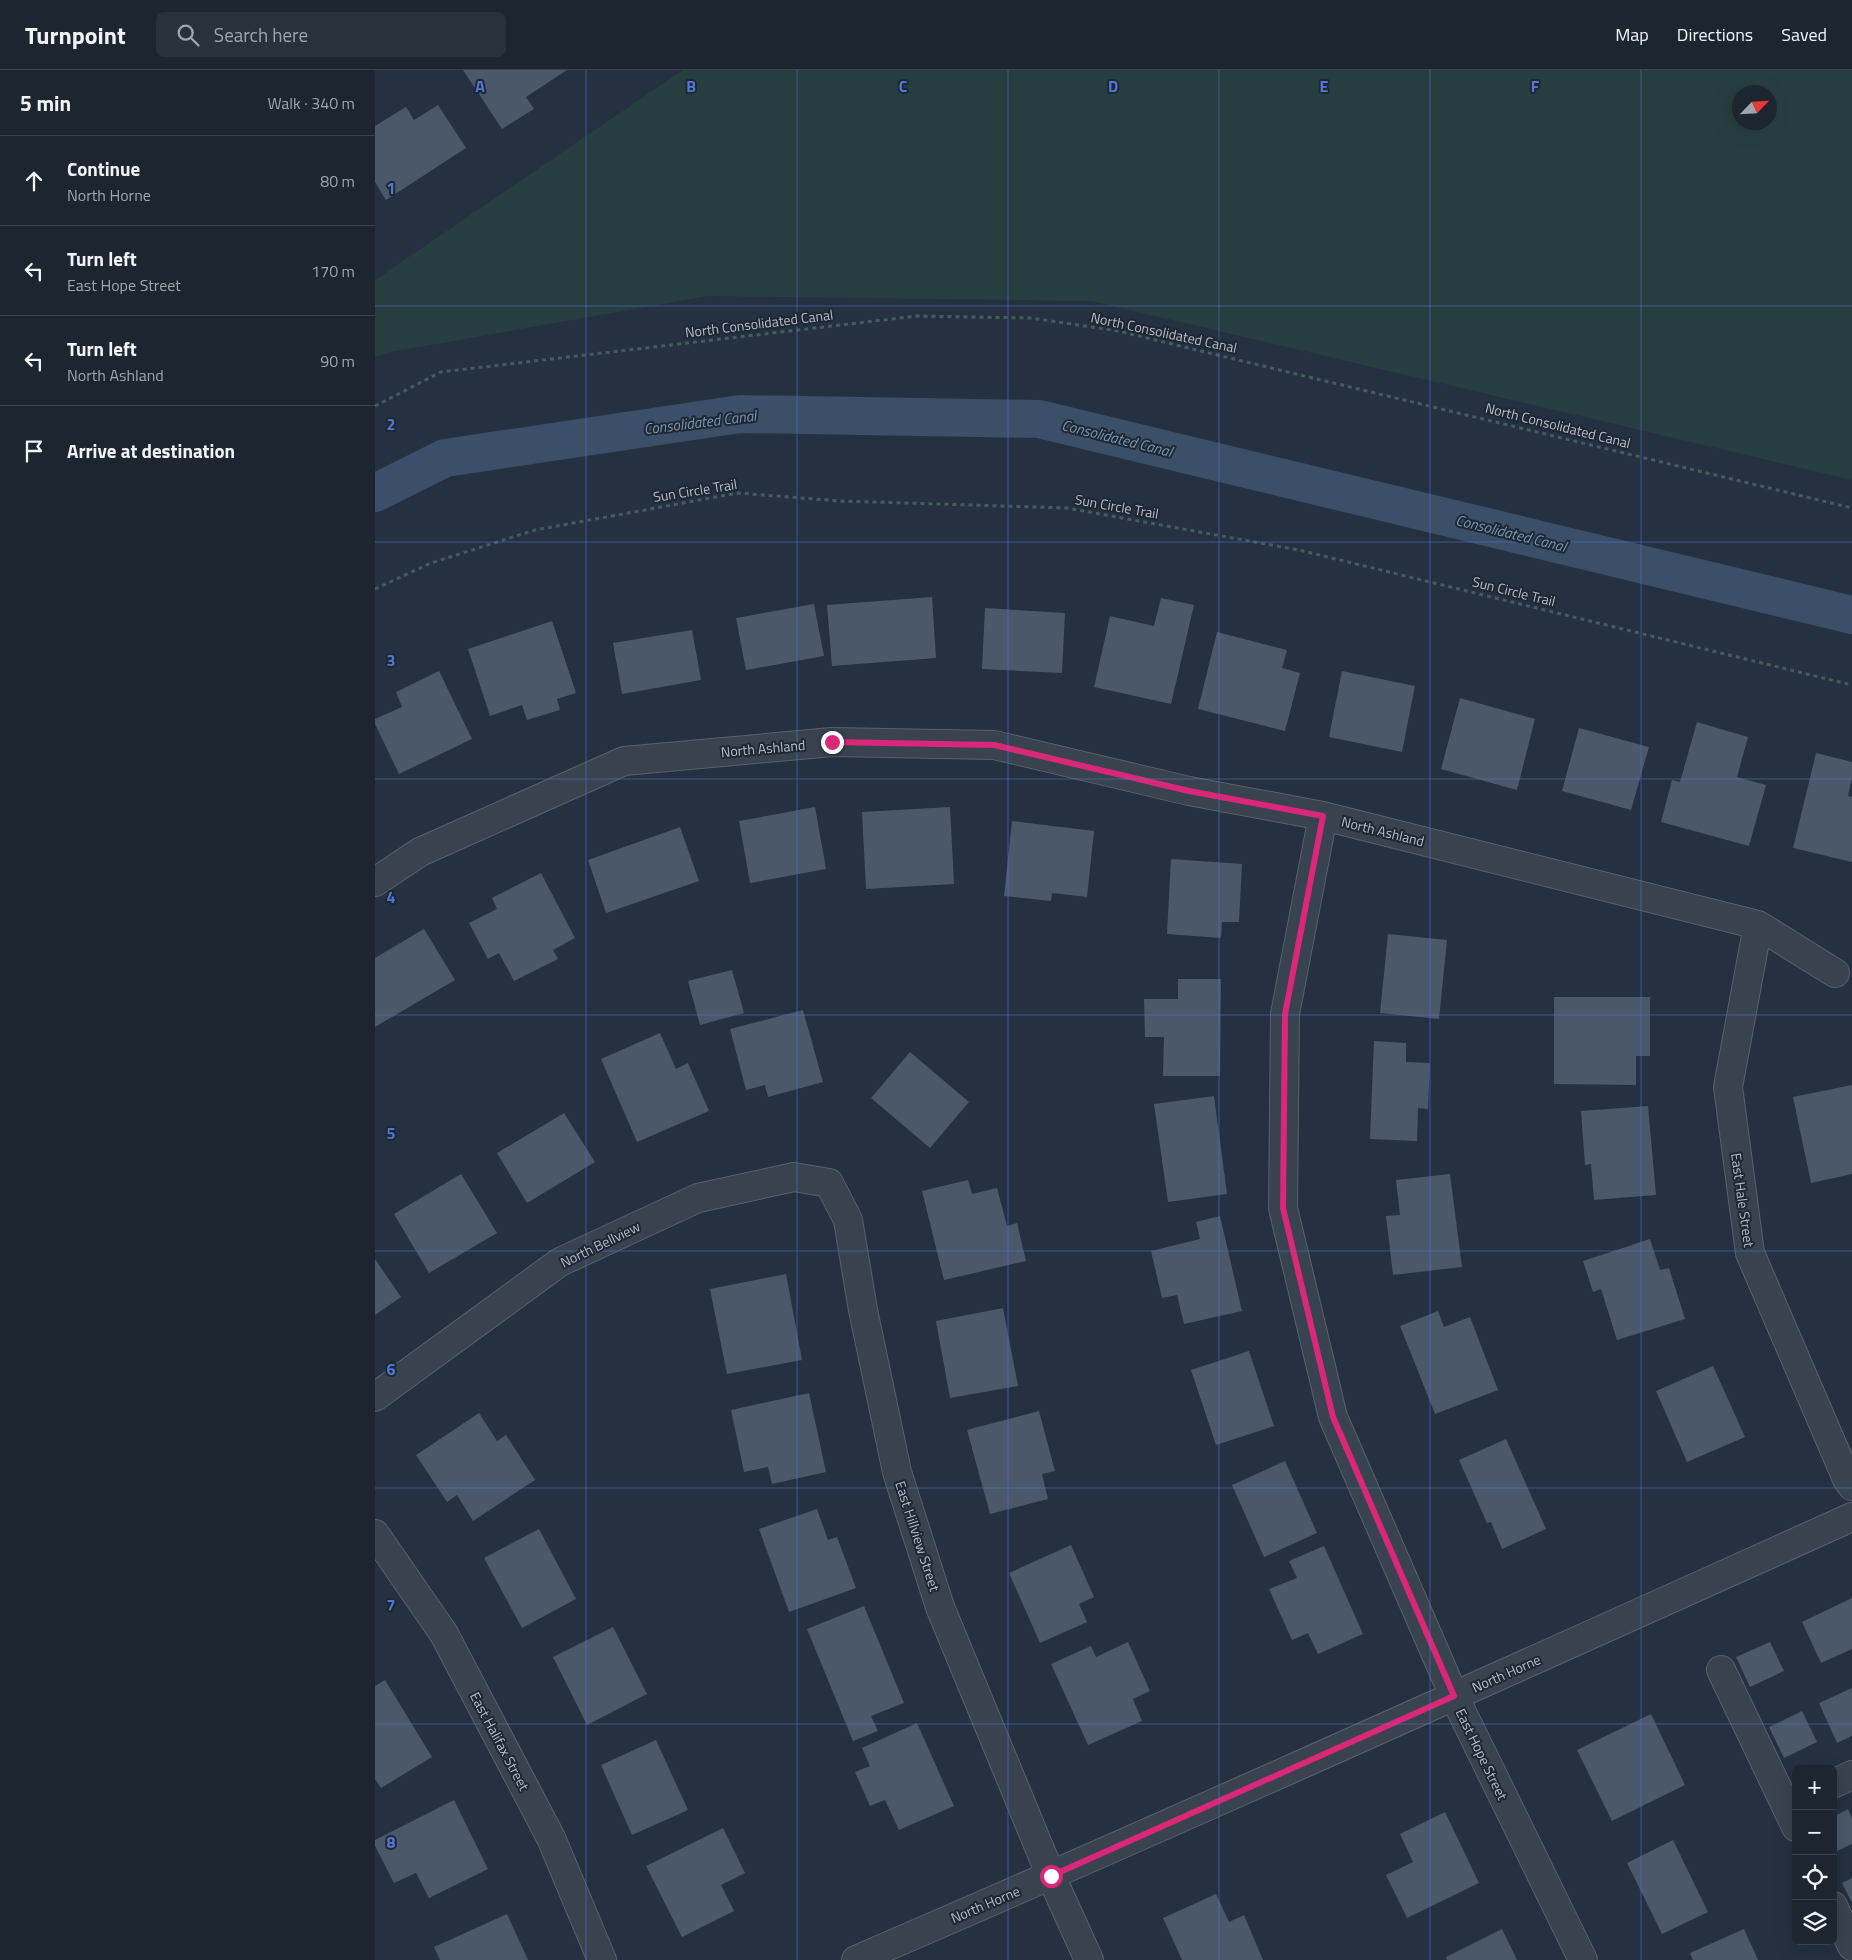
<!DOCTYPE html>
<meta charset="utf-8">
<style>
body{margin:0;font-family:"Titillium Web",sans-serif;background:#29313c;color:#f1f3f6}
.controls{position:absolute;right:15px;bottom:15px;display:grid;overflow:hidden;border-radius:8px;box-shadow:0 5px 20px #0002}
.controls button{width:45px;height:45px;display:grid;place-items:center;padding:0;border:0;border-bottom:1px solid #3a424c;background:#1c2530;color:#f1f3f6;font:25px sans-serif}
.compass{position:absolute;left:1357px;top:15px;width:45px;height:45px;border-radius:50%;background:#1c2530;box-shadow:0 5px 20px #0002;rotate:65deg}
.stop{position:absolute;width:15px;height:15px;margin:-11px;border:4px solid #db2777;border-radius:50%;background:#fff}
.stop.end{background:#db2777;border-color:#fff;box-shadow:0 1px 5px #0008}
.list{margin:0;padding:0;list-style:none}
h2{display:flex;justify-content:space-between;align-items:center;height:65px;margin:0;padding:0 20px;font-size:21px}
h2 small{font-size:16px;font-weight:400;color:#a0a5ab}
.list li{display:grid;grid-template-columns:32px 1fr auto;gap:15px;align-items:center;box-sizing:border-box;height:90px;padding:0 20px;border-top:1px solid #3a424c}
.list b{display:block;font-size:19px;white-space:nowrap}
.list p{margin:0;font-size:16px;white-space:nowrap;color:#a0a5ab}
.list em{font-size:16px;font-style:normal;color:#a0a5ab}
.icon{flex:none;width:28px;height:28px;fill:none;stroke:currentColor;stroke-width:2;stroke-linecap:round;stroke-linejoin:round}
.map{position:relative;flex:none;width:1477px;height:1890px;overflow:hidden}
header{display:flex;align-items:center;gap:30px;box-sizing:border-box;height:70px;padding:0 25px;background:#1c2530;border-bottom:1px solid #3a424c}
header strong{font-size:24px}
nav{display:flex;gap:28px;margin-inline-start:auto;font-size:18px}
.search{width:350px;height:45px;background:#29313c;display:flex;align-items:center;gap:12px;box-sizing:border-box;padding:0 18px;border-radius:8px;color:#a0a5ab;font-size:19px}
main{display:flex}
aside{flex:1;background:#1c2530}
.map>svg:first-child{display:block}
.green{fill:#273e41;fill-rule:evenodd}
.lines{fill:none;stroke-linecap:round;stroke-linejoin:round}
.canal{stroke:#3b4f69;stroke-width:38}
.building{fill:#4b5869}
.minor-casing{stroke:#57616d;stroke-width:30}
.path{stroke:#455b5e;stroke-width:3;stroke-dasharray:4 4;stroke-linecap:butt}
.minor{stroke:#394350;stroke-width:28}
.route{stroke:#db2777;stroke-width:6}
.grid{fill:none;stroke:#5375d3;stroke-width:1;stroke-opacity:0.55}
.labels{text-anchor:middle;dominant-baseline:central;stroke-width:4;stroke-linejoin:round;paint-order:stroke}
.street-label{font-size:14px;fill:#b6beca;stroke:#1e2835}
.water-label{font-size:15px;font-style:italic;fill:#7d95b2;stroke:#1e2835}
.grid-label{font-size:16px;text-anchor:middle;font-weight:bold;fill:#5375d3;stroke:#1e2835;stroke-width:4;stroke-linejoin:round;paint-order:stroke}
</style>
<header>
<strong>Turnpoint</strong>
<div class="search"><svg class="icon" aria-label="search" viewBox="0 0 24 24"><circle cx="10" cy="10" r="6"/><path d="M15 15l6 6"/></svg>Search here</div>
<nav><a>Map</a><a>Directions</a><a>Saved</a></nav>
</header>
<main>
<aside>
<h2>5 min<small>Walk · 340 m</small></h2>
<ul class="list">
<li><svg class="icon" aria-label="ahead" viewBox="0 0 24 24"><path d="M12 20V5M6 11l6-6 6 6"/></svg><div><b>Continue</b><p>North Horne</p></div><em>80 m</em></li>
<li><svg class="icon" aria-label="left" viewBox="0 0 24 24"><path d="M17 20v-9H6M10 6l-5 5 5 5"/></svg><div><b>Turn left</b><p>East Hope Street</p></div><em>170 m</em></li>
<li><svg class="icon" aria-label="left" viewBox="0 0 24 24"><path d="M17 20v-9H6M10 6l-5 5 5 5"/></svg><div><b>Turn left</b><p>North Ashland</p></div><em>90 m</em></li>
<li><svg class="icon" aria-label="arrive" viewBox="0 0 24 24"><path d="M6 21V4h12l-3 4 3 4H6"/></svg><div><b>Arrive at destination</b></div></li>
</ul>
</aside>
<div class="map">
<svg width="1477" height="1890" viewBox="0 0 1477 1890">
<rect width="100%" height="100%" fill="#253140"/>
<!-- green -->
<path class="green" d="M308,0h1169v410l-761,-179 -383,-5 -317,56 -16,5v-77zM1364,22h30v30h-30z"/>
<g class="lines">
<!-- canal -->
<path class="canal" d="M0,423l70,-35 295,-44 299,5 813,196"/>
</g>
<!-- building -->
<path class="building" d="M88,0h104l-41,27 8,12 -32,20z
M63,35l28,43 -80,52 -11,-18v-56l31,-19 8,13z
M557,527l4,61 -104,8 -5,-61z
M786,528l33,7 -23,99 -77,-17 16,-71 44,10z
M439,534l10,52 -78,14 -10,-52z
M610,538l80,5 -3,60 -80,-4z
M177,551l24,72 -19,6 3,11 -33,10 -5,-15 -32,11 -22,-67z
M317,560l9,50 -79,14 -9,-51z
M842,562l70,18 -5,18 18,5 -15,58 -87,-22z
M64,601l33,68 -73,35 -24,-50v-5l27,-12 -6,-15z
M967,601l73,15 -13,66 -73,-15z
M1085,628l75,21 -18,71 -76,-21z
M1322,652l51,15 -11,40 29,8 -17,61 -88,-24 11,-42 8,2z
M1204,658l70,19 -18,63 -69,-19z
M1441,683l36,9v16l-4,18 4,1v65l-59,-14z
M440,737l11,62 -76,14 -11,-62z
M575,737l4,77 -88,5 -4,-77z
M637,751l82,10 -7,66 -35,-4 -1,8 -47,-5z
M305,757l19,54 -93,32 -18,-53z
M796,789l71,5 -3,58h-17l-1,16 -54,-4z
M166,803l34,65 -22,12 5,9 -44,22 -15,-28 -11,6 -19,-36 28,-14 -5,-11z
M49,859l31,51 -80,47v-69z
M1013,864l59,6 -8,79 -59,-6z
M357,900l12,43 -44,12 -12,-44z
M803,909h43l-1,97h-57l1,-39h-19l-1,-38h34z
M1179,927h96v59h-14v29l-82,-1z
M428,940l20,72 -55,15 -3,-12 -19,5 -16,-61z
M285,963l16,36 12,-6 21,48 -72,31 -36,-83z
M999,971l32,2v19l24,1 -2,46 -10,-1 -1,33 -47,-2z
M535,982l59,50 -39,46 -59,-50z
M1477,1015v89l-41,9 -18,-86z
M839,1026l13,98 -59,8 -14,-98z
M1273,1036l8,89 -62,5 -3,-36 -6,1 -4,-54z
M189,1043l31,49 -68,41 -30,-50z
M86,1104l36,59 -68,40 -35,-59z
M1075,1104l12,93 -69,8 -7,-59 14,-1 -4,-35z
M593,1110l4,14 25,-6 10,38 10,-3 9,38 -82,19 -22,-89z
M845,1146l22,95 -58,13 -7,-29 -15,3 -11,-47 49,-12 -4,-17z
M1275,1169l10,31 9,-2 16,51 -68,21 -16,-51 -8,3 -10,-31z
M0,1189l26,38 -26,18z
M411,1204l16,86 -75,14 -17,-85z
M628,1238l15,78 -68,12 -14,-77z
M1063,1241l6,16 26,-10 28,73 -63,24 -35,-88z
M874,1281l25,75 -58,19 -25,-75z
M1338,1296l32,71 -58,25 -31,-71z
M434,1323l17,79 -54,12 -4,-17 -24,5 -13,-62z
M664,1341l16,60 -13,3 6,25 -58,15 -23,-84z
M104,1343l18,28 9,-6 29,45 -62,41 -16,-26 -10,7 -31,-47z
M1131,1369l40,90 -44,20 -11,-27 -4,1 -28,-63z
M910,1391l32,72 -53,24 -32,-72z
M442,1439l11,31 9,-3 19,51 -67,24 -30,-83z
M164,1459l37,70 -54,29 -38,-70z
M696,1475l23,52 -15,7 8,18 -47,21 -31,-70z
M949,1476l39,88 -45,20 -10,-21 -16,7 -23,-51 28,-11 -8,-17z
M1477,1528v51l-31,14 -19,-41z
M489,1536l40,97 -33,13 7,15 -25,10 -46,-112z
M238,1557l34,67 -60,31 -34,-68z
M753,1572l22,49 -17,8 9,22 -54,24 -37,-81 40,-18 5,11z
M1395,1572l14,29 -34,16 -14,-30z
M10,1610l47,77 -51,31 -6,-9v-93z
M1477,1618v48l-15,7 -18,-40z
M1427,1641l15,31 -33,16 -15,-31z
M1276,1644l34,71 -73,36 -35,-71z
M542,1653l37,83 -55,24 -14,-30 -15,6 -15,-34 15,-6 -8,-18z
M281,1670l32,70 -56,25 -31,-70z
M79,1730l34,69 -59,29 -13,-25 -22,10 -19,-37v-6z
M1473,1739l4,9v26l-19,9v-36z
M1070,1742l34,71 -72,35 -21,-43 27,-13 -13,-28z
M348,1758l22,45 -24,12 13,26 -52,26 -36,-71z
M1298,1770l35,72 -46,22 -35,-71z
M1477,1808v25l-10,-20z
M841,1824l13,28 15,-7 19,45h-81l-19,-42z
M132,1844l21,46h-88l-6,-13z
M1127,1859l15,31h-70l-1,-3z
M1369,1859l14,31h-65l-3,-7z"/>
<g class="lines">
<!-- minor casing -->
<g class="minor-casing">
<path id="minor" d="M948,746l-38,198 -2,194 50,209 121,279 129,264
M0,812l45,-30 204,-91 208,-19 162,3 195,46 134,25 435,109 77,48
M1383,855l-30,162 22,166 97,226 5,7
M0,1327l185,-135 138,-64 96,-21 35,6 19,37 15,90 34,162 43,135 111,269 38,84
M0,1464l69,100 107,204 51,122
M1346,1600l75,157
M1458,1714l19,-9
M1458,1836l19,40
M481,1890c334,-144 665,-294 996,-443"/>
</g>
<!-- path -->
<path class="path" d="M0,336l66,-34 476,-56 114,2 87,13 734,177
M0,519l56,-26 104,-33 203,-37 102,8 227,7 232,42 553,135"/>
<!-- minor -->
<use href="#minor" class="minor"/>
</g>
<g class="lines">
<!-- route -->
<path class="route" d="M457,672l162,3 195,46 134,25 -38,198 -2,194 50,209 121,279 -403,180"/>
</g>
<!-- grid -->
<path class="grid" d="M211,0v1890M422,0v1890M633,0v1890M844,0v1890M1055,0v1890M1266,0v1890M0,236h1477M0,472h1477M0,709h1477M0,945h1477M0,1181h1477M0,1418h1477M0,1654h1477"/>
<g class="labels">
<!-- street labels -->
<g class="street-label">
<text transform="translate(384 253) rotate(-7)">North Consolidated Canal</text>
<text transform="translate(789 262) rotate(12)">North Consolidated Canal</text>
<text transform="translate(1183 355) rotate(14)">North Consolidated Canal</text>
<text transform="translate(320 420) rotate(-9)">Sun Circle Trail</text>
<text transform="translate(742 436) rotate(10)">Sun Circle Trail</text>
<text transform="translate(1139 521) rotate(14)">Sun Circle Trail</text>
<text transform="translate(388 678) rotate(-5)">North Ashland</text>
<text transform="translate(1008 761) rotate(14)">North Ashland</text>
<text transform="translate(1368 1130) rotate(82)">East Hale Street</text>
<text transform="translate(225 1174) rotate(-26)">North Bellview</text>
<text transform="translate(543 1466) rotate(72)">East Hillview Street</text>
<text transform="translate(1131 1603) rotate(-24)">North Horne</text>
<text transform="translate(125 1671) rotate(62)">East Halifax Street</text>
<text transform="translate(1107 1684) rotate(64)">East Hope Street</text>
<text transform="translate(610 1834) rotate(-23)">North Horne</text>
</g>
<!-- water labels -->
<g class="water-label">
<text transform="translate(325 352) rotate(-7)">Consolidated Canal</text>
<text transform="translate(742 368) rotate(14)">Consolidated Canal</text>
<text transform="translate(1136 463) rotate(14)">Consolidated Canal</text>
</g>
</g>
<g class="grid-label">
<text x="105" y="22">A</text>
<text x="316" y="22">B</text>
<text x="528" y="22">C</text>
<text x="738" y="22">D</text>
<text x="949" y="22">E</text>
<text x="1160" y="22">F</text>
<text x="16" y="124">1</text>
<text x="16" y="360">2</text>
<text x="16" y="596">3</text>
<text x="16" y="833">4</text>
<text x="16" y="1069">5</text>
<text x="16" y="1305">6</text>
<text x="16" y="1541">7</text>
<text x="16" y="1778">8</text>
</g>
</svg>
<div class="controls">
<button>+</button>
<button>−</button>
<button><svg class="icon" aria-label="locate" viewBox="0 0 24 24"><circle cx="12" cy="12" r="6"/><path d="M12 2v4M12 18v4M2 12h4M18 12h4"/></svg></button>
<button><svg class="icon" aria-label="layers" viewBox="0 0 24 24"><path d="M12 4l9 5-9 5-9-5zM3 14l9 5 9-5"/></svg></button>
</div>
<svg class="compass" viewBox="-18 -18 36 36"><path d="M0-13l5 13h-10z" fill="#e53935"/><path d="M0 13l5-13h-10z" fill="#a0a5ab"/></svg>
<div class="stop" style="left:676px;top:1806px"></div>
<div class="stop end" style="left:457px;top:672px"></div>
</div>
</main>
